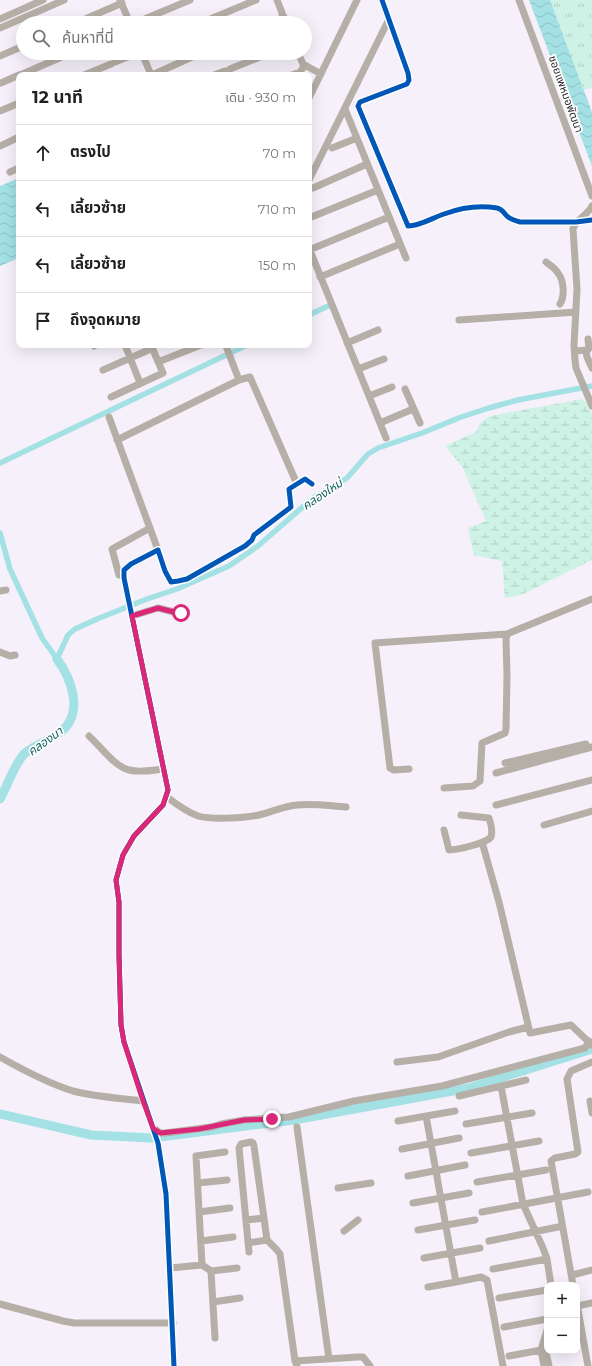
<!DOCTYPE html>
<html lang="th">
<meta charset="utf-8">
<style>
body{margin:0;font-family:Montserrat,"Noto Sans Thai",sans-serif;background:#f6f6f6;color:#202124}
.controls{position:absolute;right:12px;bottom:12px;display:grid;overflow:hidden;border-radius:8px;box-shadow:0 4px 16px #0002}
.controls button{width:36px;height:36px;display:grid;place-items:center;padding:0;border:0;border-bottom:1px solid #e0e0e0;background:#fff;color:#202124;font:20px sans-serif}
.stop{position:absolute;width:12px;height:12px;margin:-9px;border:3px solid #db2777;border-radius:50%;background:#fff}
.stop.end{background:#db2777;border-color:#fff;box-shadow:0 1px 4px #0008}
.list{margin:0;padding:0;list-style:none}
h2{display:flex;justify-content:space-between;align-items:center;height:52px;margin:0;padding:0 16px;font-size:17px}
h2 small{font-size:13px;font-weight:400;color:#757577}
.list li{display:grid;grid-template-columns:26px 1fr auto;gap:12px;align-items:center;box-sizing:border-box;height:56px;padding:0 16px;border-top:1px solid #e0e0e0}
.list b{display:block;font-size:15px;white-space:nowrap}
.list em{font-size:13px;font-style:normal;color:#757577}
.icon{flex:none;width:22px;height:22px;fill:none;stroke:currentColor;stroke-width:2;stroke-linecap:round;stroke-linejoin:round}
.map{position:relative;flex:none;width:592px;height:1366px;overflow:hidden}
.search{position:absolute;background:#fff;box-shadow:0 4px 16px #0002;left:16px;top:16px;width:296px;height:44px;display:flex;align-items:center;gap:10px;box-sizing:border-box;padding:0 14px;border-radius:22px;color:#757577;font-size:15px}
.panel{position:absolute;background:#fff;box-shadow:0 4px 16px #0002;left:16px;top:72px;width:296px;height:276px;border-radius:8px}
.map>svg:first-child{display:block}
.grass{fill:url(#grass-tufts)}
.wetland{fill:url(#wetland-marsh)}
.water{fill:url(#water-waves)}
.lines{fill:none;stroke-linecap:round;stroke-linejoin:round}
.canal{stroke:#a3e1e5;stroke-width:5.5}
.river{stroke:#a3e1e5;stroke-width:9}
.minor{stroke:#b6afa7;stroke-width:7}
.cycleway-casing{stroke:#fefefe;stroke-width:8}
.cycleway{stroke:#0057b8;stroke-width:5}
.route{stroke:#db2777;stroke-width:5}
.labels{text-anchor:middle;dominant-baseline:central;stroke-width:3.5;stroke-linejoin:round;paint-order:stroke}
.street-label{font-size:11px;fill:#2e2a32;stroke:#fefefe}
.water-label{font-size:12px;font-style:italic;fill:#176364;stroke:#fefefe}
</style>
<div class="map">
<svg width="592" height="1366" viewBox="0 0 592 1366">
<defs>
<pattern id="grass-tufts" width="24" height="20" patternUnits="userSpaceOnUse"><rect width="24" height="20" fill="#cef2e5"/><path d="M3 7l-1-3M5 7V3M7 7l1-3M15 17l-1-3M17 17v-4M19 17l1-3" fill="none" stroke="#b1d0c5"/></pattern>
<pattern id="wetland-marsh" width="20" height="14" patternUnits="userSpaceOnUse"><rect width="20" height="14" fill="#cef2e5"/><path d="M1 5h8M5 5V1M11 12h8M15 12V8" fill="none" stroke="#b1d0c5"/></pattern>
<pattern id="water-waves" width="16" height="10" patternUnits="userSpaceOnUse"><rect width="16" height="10" fill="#a3e1e5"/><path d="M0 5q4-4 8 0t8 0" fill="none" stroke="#8dc1c5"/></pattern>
</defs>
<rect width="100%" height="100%" fill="#f5f0f9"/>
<!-- grass -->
<path class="grass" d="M550,0h42v88l-8,2z"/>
<!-- wetland -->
<path class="wetland" d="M582,399l7,6 3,10v145l-71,35 -16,3 -3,-37 -28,-6 -6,-27 18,-7 -24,-55 -17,-20 31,-14 4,-9 10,-7z"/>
<!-- water -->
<path class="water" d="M529,0h21l42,112v54z
M19,178v80l-19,8v-80z"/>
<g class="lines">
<!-- canal -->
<path class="canal" d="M309,315l19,-9
M0,463l247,-118
M0,533l10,36 32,69 15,21 11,-24 7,-6 22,-10 50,-20 30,-10 52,-23 29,-20 55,-48 34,-20 21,-24 10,-6 44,-15 39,-16 28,-9 29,-8 74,-14"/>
<!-- river -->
<path class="river" d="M0,799c8,-14 14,-35 25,-46 11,-9 26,-13 37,-22 22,-19 9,-53 -5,-72
M0,1114l91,21 61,3 142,-18 175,-32 123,-39"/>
<!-- minor -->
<path class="minor" d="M120,0l10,23
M277,0l9,23
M382,0l26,73 1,7 -2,4 -47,18 -2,4 50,120c12,0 24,-8 36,-12 16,-6 36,-9 53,-6 6,1 7,6 11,9 4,3 8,4 12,5h56l16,-2
M519,0l73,196
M0,19l43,-19
M208,20l48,-20
M76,23l46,-20
M135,23l55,-23
M270,23l14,-6
M0,28l64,-28
M142,53l9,22
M298,53l5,11 18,10
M0,56l23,-10
M115,62l23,-9
M230,69l40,-16
M20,75l51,-22
M84,75l27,-11
M152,75l49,-22
M214,75l11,-4
M292,75l8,-3 5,-7
M1,83l18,-8
M309,98l48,-98
M345,109l61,149
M0,111l19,-8
M0,146l19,-9
M332,148l25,-10
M10,172l9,-4
M309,180l80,-161
M313,188l54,-24
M592,206c-5,10 -16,13 -19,23l4,60 -3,56 1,15 1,8 16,38
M309,218l69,-28
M309,248l77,190
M309,250l80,-33
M546,262c4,3 9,6 12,11 6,8 7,23 2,31
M320,277l80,-33
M459,320l117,-8
M347,343l31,-13
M125,345l15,38
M227,345l-1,1 13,34
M94,346l1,-1
M575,351l13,-1 1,-2 -1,-9
M586,351l1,6 5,11
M158,362l43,-17
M358,369l26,-10
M103,370l50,-22
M405,389l15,34
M369,396l23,-9
M111,397l52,-24 -12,-28
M109,417l49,133
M380,423l33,-14
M117,440l122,-60 11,-3 47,107
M119,575l-7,-26 38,-21
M0,591l6,-1
M132,616l26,-8 16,4 7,1
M0,652l10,4 5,-1
M89,736c11,10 26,31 40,34 12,3 24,0 35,-1
M505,763l81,-19
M409,769l-15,1 -4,-2 -15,-125 132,-9
M496,773l96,-26
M444,788l29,-2 7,-5 2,-38 23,-10 1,-4 1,-53 -1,-37 1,-5 85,-35
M167,797c9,7 20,15 31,19 14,4 46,2 61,-1 13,-3 25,-9 38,-10 16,-2 33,1 49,2
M496,805l96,-25
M544,825l48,-14
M444,830l5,20c8,0 38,-7 42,-13 2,-6 0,-13 -2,-19l-28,-3
M482,842l17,60 31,131 41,-8 21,20
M0,1057c23,13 47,26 73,34 22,6 47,7 70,10
M397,1062l41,-5 71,-25 19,-5
M501,1086l22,118 20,44 4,11 4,26
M459,1096l67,-16
M590,1101l2,12
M426,1116l30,166 25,-5 6,3 16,86
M398,1121l57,-10
M466,1124l66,-11
M297,1127l32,232
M154,1128l6,5h5l47,-6 9,-3 23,-4 45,-3 65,-16 88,-15 143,-38 4,-7
M402,1149l57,-11
M471,1153l68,-12
M408,1176l57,-11
M477,1182l69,-12
M198,1183l29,-3
M338,1188l33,-5
M413,1203l56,-10
M199,1212l31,-4
M482,1212l106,-20
M246,1220l18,-2
M418,1230l57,-10
M344,1231l14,-11
M201,1241l32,-4
M489,1241l69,-14
M248,1243l19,-3
M249,1252l-10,-104 2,-4 10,-2 2,1 1,3 13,94 10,10 3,4 15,107
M424,1258l56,-10
M202,1265l9,6 4,67
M170,1268l32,-3 -6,-109 29,-4
M493,1269l54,-10
M211,1271l26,-3
M572,1275l20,-5
M573,1285l-22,-124 4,-3 20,-4 3,-2 -11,-73 4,-8 21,-9
M428,1287l28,-5
M499,1298l48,-8
M213,1302l27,-4
M0,1304l63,17 11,2h99
M577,1304l11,62
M577,1306l15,-3
M504,1327l43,-8
M546,1352l3,14
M509,1356l38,-7
M174,1366l-8,-172 -8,-51 -34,-101 -3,-17 -2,-70v-53l-3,-22 7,-25 11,-19 29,-31 5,-15 -44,-212v-8l7,-6 27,-14 7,21 6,11 7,-1 9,-2 58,-33 7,-6 2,-5 37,-28 -2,-18 16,-10 7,5
M297,1366l-2,-5 63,-4h5l7,9
M544,1366l-3,-16 6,-20"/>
<!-- cycleway casing -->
<g class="cycleway-casing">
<path id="cycleway" d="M382,0l26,73 1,7 -2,4 -47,18 -2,4 50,120c12,0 24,-8 36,-12 16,-6 36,-9 53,-6 6,1 7,6 11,9 4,3 8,4 12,5h56l16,-2
M174,1366l-8,-172 -8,-51 -34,-101 -3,-17 -2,-70v-53l-3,-22 7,-25 11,-19 29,-31 5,-15 -44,-212v-8l7,-6 27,-14 7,21 6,11 7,-1 9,-2 58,-33 7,-6 2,-5 37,-28 -2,-18 16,-10 7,5"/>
</g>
<!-- cycleway -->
<use href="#cycleway" class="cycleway"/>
</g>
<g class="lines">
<!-- route -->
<path class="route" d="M181,613l-7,-1 -16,-4 -26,8 36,174 -5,15 -29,31 -11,19 -7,25 3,22v54l2,69 3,17 19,59 10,27 7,5 39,-4 45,-9 28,-1"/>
</g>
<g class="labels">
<!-- street labels -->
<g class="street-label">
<text transform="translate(566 94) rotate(70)">ซอยแพหมอพัฒนา</text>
</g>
<!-- water labels -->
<g class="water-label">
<text transform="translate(322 494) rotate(-34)">คลองใหม่</text>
<text transform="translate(45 741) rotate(-36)">คลองนา</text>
</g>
</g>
</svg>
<div class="controls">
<button>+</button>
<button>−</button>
</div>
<div class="stop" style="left:181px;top:613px"></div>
<div class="stop end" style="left:272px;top:1119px"></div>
<div class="search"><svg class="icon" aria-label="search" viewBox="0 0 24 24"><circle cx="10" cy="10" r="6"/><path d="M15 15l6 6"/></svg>ค้นหาที่นี่</div>
<section class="panel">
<h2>12 นาที<small>เดิน · 930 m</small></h2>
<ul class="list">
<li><svg class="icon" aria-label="ahead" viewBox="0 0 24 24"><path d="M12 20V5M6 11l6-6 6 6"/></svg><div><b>ตรงไป</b></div><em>70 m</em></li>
<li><svg class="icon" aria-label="left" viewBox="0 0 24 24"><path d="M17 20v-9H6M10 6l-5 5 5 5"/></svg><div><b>เลี้ยวซ้าย</b></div><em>710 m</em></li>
<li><svg class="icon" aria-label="left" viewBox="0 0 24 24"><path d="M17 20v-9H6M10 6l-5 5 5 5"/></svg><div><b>เลี้ยวซ้าย</b></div><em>150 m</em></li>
<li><svg class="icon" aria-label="arrive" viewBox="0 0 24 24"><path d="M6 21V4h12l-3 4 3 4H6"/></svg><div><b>ถึงจุดหมาย</b></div></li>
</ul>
</section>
</div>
